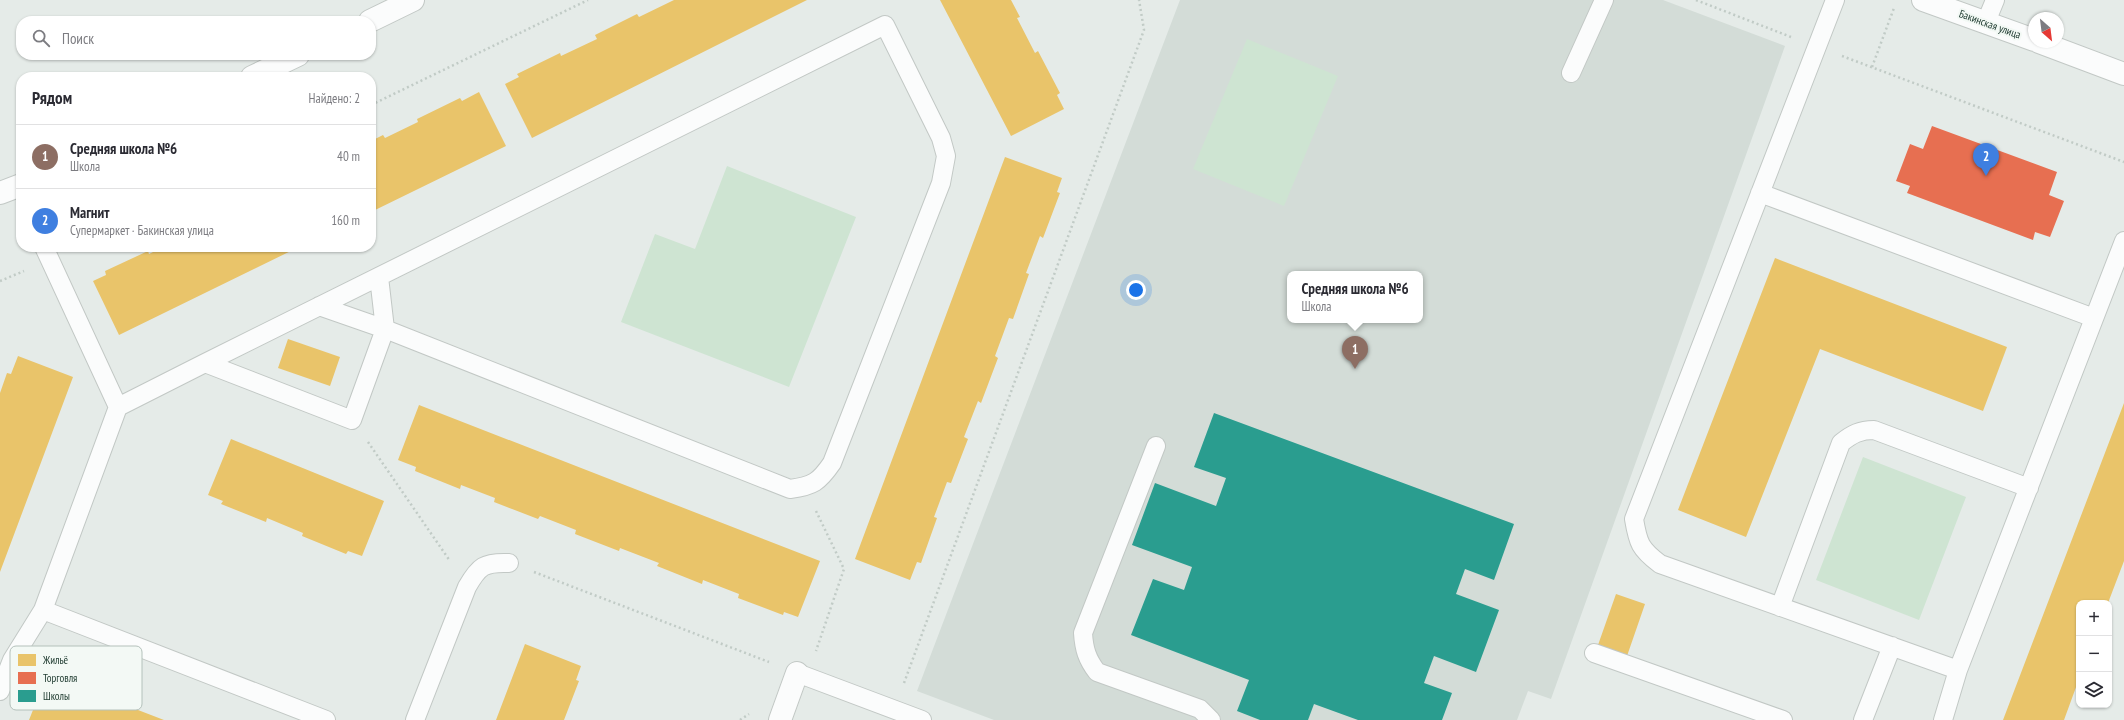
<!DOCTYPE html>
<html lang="ru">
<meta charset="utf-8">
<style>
body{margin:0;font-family:"PT Sans Narrow",sans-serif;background:#f7f7f7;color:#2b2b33}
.controls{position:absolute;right:12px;bottom:12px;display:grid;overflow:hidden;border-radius:8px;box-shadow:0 1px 3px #0004}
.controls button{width:36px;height:36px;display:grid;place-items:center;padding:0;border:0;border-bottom:1px solid #e1e1e2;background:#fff;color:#2b2b33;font:20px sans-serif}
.compass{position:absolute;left:2028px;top:12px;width:36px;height:36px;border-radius:50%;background:#fff;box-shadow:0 1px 3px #0004;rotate:152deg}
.you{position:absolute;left:1136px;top:290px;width:14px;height:14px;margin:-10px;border:3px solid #fff;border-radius:50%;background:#1a73e8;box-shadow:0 0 0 6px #1a73e833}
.badge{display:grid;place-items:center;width:26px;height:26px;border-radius:50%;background:#0b8043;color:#fff;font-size:13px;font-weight:700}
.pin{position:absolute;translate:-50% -33px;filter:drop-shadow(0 1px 2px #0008)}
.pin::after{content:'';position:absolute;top:21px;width:14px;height:12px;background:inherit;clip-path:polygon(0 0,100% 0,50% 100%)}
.popup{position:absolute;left:1287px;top:271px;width:136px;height:52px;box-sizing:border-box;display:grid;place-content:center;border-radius:8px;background:#fff;filter:drop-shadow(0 1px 3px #0005);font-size:13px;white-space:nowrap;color:#7c7c81}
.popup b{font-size:15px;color:#2b2b33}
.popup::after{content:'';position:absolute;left:50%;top:100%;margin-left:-8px;border:8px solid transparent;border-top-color:#fff}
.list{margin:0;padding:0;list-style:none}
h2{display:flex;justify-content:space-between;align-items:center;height:52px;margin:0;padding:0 16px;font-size:17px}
h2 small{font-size:13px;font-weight:400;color:#7c7c81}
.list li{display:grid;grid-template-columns:26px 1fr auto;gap:12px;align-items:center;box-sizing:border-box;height:64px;padding:0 16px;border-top:1px solid #e1e1e2}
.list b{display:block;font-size:15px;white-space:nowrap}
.list p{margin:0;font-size:13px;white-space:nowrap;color:#7c7c81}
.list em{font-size:13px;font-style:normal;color:#7c7c81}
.icon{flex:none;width:22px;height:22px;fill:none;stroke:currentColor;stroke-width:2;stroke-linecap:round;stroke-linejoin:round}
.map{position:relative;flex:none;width:2124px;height:720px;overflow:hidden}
.search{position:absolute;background:#fff;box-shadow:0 1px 3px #0004;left:16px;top:16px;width:360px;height:44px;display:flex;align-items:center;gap:10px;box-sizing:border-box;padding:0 14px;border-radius:16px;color:#7c7c81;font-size:15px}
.panel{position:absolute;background:#fff;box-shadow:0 1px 3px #0004;left:16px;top:72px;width:360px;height:180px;border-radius:16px}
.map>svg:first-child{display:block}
.built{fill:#d3dcd7;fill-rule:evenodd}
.green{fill:#cee4d2}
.homes{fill:#e9c46a}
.shops{fill:#e76f51}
.schools{fill:#2a9d8f}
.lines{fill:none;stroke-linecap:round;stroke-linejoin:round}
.service-casing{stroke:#c2c8c5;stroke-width:20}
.minor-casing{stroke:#c2c8c5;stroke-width:24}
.tertiary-casing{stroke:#c2c8c5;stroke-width:24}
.path{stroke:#c1cbc6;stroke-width:2.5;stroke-dasharray:2 3;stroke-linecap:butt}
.service{stroke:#fbfcfc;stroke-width:18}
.minor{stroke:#fbfcfc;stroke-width:22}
.tertiary{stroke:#fbfcfc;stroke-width:22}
.labels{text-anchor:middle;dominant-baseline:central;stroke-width:4;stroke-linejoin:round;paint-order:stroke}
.street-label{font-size:11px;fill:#223e33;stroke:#f3f9f5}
.key{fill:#f3f9f5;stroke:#b4c1bb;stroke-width:1}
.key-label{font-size:11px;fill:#223e33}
</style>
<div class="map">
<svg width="2124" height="720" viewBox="0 0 2124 720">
<rect width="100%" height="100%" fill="#e5ebe8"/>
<!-- built -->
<path class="built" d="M1180,0h483l122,46 -234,653 -23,-8 -11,29h-523l-77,-29zM1290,274h130v46h-130z"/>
<!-- green -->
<path class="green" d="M1247,39l91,37 -54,130 -91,-37z
M727,166l129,51 -67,170 -168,-65 34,-88 40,15z
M1863,457l103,40 -47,123 -103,-40z"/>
<!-- homes -->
<path class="homes" d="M674,0h133l-275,138 -27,-54 14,-7 -2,-3 43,-21 1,3 36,-17 -2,-4 42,-21 2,3z
M940,0h71l9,17 -3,1 18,35 3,-2 22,42 -3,2 7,14 -53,27z
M479,92l27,54 -135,66v-71l12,-6 2,3 33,-16 -1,-3 43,-21 2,3z
M1005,157l57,21 -5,14 3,1 -17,45 -3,-2 -14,37 3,1 -16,45 -4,-1 -14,38 3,2 -17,45 -3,-2 -14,36 4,2 -17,44 -4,-1 -13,35 3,1 -16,45 -4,-1 -7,18 -55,-21z
M163,247h136l-180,88 -26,-54 13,-6 -1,-4 43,-20 1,3z
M1775,258l232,89 -24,64 -163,-62 -74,188 -68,-27z
M288,339l52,18 -10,29 -52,-18z
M18,356l55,21 -73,195v-179l7,-20 4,1z
M2124,403v158l-16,42h-29v76l-15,41h-61z
M419,405l401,156 -22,56 -14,-5 -1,3 -45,-17 1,-4 -36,-14 -1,4 -45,-18 2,-3 -39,-15 -1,3 -44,-17 1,-4 -36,-14 -2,3 -44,-17 1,-4 -34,-13 -1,4 -45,-18 1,-4 -18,-7z
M231,439l153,62 -22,55 -14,-5 -2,3 -44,-18 1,-3 -36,-15 -1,4 -45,-18 2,-3 -15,-6z
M1616,594l29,10 -18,52 -29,-11z
M525,644l56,22 -5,14 3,1 -15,39h-68z
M47,675l117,45h-135z"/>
<!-- shops -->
<path class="shops" d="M1932,126l125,46 -8,23 15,6 -14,36 -15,-5 -2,8 -126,-47 3,-7 -14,-5 14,-37 13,5z"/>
<!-- schools -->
<path class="schools" d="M1214,413l300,111 -20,56 -29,-11 -9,25 43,16 -23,62 -42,-16 -10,27 28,10 -10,27h-84l-44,-16 -6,16h-48l-23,-9 12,-31 -118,-45 22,-56 31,11 8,-23 -60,-22 23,-62 61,23 10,-28 -32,-11z"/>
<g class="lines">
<!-- service casing -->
<g class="service-casing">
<path id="service" d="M1835,0l-201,519c4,24 6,30 26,45l298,106
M1986,22l9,-22
M1571,73l33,-73
M1760,193l334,125
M44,247l74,160 -75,203 283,110
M205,363l147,57 33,-91 -6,-52
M118,407l87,-44 680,-338 56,113 5,18 -5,27 -109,280c-13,19 -19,23 -42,26l-405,-160 -66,-23
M1156,446l-73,187c1,16 4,26 14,39l103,37 11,11
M1780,607l61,-164c11,-9 19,-13 33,-13l155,58
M1594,653l189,67
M797,673l125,47
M0,691l12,-31 31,-50
M415,720l52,-133c12,-21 17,-25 42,-24
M1863,720l29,-74
M1943,720l15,-50 166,-429"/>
</g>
<!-- minor casing -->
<g class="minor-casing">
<path id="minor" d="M780,720l17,-47"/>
</g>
<!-- tertiary casing -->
<g class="tertiary-casing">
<path id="tertiary" d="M1923,0l111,40
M370,21l43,-21
M2039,42l85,32
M252,77l46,-22
M0,193l21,-8"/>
</g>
<!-- path -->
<path class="path" d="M1696,0l95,37
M1842,56l282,106
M1872,67l22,-59
M371,105l217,-105
M0,281l24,-10
M368,442l82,119
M816,511l28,58 -28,82
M534,572l235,90
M904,683l240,-653 -5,-30
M740,720l9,-6"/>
<!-- service -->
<use href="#service" class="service"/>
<!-- minor -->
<use href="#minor" class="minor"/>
<!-- tertiary -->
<use href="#tertiary" class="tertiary"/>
</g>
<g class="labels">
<!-- street labels -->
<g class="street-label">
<text transform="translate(1990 24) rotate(20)">Бакинская улица</text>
</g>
</g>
<!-- legend -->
<rect x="10" y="646" width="132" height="64" rx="6" class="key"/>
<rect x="18" y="654" width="18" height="12" fill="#e9c46a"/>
<rect x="18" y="672" width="18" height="12" fill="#e76f51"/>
<rect x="18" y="690" width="18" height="12" fill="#2a9d8f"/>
<g class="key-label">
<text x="43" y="664">Жильё</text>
<text x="43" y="682">Торговля</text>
<text x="43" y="700">Школы</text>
</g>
</svg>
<div class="controls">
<button>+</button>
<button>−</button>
<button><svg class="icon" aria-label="layers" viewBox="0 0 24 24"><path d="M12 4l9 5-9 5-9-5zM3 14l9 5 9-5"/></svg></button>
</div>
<svg class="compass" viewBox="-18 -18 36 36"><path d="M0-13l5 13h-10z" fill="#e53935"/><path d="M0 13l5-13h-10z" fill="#7c7c81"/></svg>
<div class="you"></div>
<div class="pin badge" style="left:1355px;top:369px;background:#8d6e63">1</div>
<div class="popup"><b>Средняя школа №6</b>Школа</div>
<div class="pin badge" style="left:1986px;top:176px;background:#3f7fe0">2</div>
<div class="search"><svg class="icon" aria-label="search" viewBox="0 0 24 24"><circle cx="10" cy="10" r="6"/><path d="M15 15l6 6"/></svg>Поиск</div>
<section class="panel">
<h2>Рядом<small>Найдено: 2</small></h2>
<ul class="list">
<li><span class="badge" style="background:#8d6e63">1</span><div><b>Средняя школа №6</b><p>Школа</p></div><em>40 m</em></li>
<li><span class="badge" style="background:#3f7fe0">2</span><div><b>Магнит</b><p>Супермаркет · Бакинская улица</p></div><em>160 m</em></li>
</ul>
</section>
</div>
